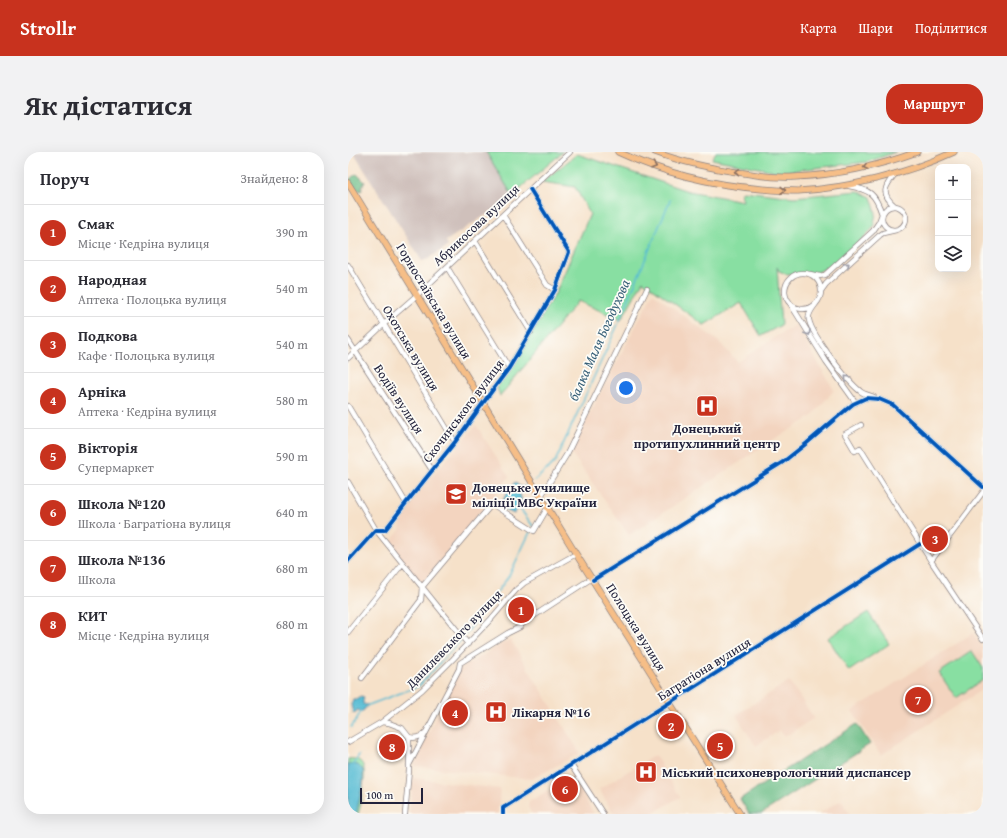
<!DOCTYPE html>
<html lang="uk">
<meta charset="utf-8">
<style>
body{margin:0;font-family:"Gentium Book Plus",serif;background:#f2f2f3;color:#2b2b33}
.controls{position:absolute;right:12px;top:12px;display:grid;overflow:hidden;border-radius:8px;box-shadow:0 4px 16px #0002}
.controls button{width:36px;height:36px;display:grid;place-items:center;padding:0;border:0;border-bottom:1px solid #e1e1e2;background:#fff;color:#2b2b33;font:20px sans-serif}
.scale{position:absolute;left:12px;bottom:10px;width:63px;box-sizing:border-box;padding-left:4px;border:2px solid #22223b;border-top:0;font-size:11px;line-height:14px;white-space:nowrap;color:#22223b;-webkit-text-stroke:3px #fdfcf7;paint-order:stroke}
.you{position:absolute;left:278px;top:236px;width:14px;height:14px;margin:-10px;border:3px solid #fff;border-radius:50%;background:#1a73e8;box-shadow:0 0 0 6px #1a73e833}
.badge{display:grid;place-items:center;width:26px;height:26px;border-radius:50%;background:#c8321e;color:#fff;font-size:13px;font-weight:700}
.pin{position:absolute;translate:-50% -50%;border:2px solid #fff;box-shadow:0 1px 4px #0006}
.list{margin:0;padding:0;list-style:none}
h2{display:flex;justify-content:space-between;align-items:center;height:52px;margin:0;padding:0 16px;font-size:17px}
h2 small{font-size:13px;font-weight:400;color:#7c7c81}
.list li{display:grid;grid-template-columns:26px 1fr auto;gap:12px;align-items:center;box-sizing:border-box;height:56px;padding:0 16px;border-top:1px solid #e1e1e2}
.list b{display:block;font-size:15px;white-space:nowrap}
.list p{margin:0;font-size:13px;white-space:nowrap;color:#7c7c81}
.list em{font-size:13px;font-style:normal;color:#7c7c81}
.icon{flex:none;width:22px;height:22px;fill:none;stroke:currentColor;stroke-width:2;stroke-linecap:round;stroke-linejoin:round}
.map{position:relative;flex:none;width:635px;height:662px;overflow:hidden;border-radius:16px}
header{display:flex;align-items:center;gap:24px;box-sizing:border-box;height:56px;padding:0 20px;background:#c8321e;color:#fff}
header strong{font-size:19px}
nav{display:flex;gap:22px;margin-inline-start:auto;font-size:14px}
.intro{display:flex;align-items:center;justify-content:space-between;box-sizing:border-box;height:96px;padding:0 24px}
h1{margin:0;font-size:28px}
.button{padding:10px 18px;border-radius:16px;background:#c8321e;color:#fff;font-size:14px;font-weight:700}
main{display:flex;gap:24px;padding:0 24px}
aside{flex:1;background:#fff;border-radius:16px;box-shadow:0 4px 16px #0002}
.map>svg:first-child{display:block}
.built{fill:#f3d4bf}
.industrial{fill:#cfc0bb}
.green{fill:#88dfa2;stroke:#55806e}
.forest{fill:#6ebe88;stroke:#487062}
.water{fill:#55bbd3;stroke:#3c6e87}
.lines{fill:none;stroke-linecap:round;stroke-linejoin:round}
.stream{stroke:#55bbd3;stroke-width:1.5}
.minor-casing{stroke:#8c8282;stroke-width:6}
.major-casing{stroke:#8c8282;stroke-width:7}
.minor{stroke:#fff;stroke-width:4.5}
.major{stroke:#f6be87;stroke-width:5.5}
.cycleway-casing{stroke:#fdfcf7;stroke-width:6}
.cycleway{stroke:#0057b8;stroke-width:4}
.oneway{stroke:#8c7061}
.oneway2{stroke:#9c9ca7}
.labels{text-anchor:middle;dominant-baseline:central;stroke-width:3.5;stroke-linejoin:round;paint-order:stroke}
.street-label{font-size:13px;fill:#22223b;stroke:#fdfcf7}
.poi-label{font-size:13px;font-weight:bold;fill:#22223b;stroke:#fdfcf7;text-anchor:start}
.water-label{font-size:14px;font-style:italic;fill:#365f78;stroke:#fdfcf7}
</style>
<header>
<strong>Strollr</strong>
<nav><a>Карта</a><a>Шари</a><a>Поділитися</a></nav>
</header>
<div class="intro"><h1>Як дістатися</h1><a class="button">Маршрут</a></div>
<main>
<aside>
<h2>Поруч<small>Знайдено: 8</small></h2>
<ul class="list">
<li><span class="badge">1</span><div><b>Смак</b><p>Місце · Кедріна вулиця</p></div><em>390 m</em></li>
<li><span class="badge">2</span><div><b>Народная</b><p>Аптека · Полоцька вулиця</p></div><em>540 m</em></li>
<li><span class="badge">3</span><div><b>Подкова</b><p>Кафе · Полоцька вулиця</p></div><em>540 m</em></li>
<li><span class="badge">4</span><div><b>Арніка</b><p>Аптека · Кедріна вулиця</p></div><em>580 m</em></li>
<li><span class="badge">5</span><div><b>Вікторія</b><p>Супермаркет</p></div><em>590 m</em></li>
<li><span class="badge">6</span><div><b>Школа №120</b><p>Школа · Багратіона вулиця</p></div><em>640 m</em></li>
<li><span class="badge">7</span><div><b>Школа №136</b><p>Школа</p></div><em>680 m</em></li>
<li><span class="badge">8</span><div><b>КИТ</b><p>Місце · Кедріна вулиця</p></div><em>680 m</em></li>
</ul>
</aside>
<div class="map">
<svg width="635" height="662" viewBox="0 0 635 662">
<rect width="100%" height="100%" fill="#fdfcf7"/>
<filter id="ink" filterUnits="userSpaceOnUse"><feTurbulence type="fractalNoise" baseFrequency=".025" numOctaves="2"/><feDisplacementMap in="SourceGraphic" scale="8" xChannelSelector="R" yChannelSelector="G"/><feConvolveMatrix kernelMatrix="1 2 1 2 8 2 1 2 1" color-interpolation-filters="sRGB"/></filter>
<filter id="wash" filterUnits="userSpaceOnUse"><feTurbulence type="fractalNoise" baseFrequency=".012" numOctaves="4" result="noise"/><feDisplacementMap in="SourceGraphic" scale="16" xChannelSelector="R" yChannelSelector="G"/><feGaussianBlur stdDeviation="0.9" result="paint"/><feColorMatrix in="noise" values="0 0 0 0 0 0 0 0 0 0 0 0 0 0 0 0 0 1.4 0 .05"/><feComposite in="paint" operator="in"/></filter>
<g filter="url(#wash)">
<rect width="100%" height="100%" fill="#f6e1c9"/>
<!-- built -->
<path class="built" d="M305,141l66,49 19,20 37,-25 21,-12 38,65 -23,27 -35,21 -147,97 -59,-84z
M128,273l33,52 -88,108 -31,-42 10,-13 2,-19z
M625,481l10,16v40l-102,66 -29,-44z
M162,487l70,114 -48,26 -118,-13 42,-95z
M441,529l25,37 -30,19 -4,-7 -24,16 -20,-31z
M307,603l25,42 -29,17h-37l-15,-25z
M224,624l22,38h-62l-4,-7 1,-5z
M65,626l87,11 -2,25h-89z
M493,648l9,14h-31z"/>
<!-- industrial -->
<path class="industrial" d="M5,0h133l26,43 -5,6 -61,40 2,5 -20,13 -6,2z"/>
<!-- green -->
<path class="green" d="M138,0h77l-51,43z
M368,0h180l-29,10 -87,10 -68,-13z
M229,2l111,37 55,10 -2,-7 2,-3 51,6 64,-6 13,6 5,16 -3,15 -32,32 -25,13 -30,1 -7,-3 -2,-4 4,58 -20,11 -20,-33 -37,22 -61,-44 -22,39 -43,-19 -78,95 -3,-9 59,-95 34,-78 -15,-27 -33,-5z
M520,460l21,32 -40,27 -21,-33z
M624,499l11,17v12l-27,18 -17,-25z
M0,607c22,-3 16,20 14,33 -1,7 -1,15 -4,22h-10z"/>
<!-- forest -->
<path class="forest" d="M9,22l8,8 -3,4v4l-2,1 -8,-6 -2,-6 2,-2z
M509,572l13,20 -109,70h-12l-9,-15z"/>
<!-- water -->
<path class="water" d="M167,330l4,4 5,1v2l-5,3c5,10 1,13 -5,22l-9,-4 -3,-6c2,-8 8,-16 13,-22z
M13,544l3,1 -1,4v3l5,1 -5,6 -6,-1 -2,3h-2l-2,-8 2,-6h4z
M0,612l10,1 5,5v13l-7,31h-8z"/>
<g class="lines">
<!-- stream -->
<path class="stream" d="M187,328l15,-13 5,-5 64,-140 51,-122
M175,335l6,-2
M170,354l15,20
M117,483l44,-59 21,-44
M18,554l53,-20 42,-46
M3,575l4,-5 7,-13
M4,614l7,-11"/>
</g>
</g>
<g filter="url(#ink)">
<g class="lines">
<!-- minor casing -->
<g class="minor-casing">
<path id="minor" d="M534 66a12 12 0 1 1 24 0a12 12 0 1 1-24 0Z
M547,54c-15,-12 -10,-20 0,-32
M155,63l44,70 8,5
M127,89l56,91
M0,113l107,177
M99,115l62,101
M437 139a18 18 0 1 1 36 0a18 18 0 1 1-36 0Z
M462,122l9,2 6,-1 48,-44 6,-9 3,-8c-7,-21 -12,-24 -33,-28
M473,139l5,-7 54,-49 3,-2 13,-3
M440,148l38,61 30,42
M470,149c-4,6 -11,12 -9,19 3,15 38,61 51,71 3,3 9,4 14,6
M0,188l84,130
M0,206l36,-34 33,-29 153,-143
M0,254l58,97
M513,273l-16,9 10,17 5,-3 71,113 52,78
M0,330l28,48 92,114
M193,344l26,-42 80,-165
M0,409l28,-31h9l21,-27 49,-61 39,-54 15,-20 46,-78 14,-38 -39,-63
M583,409l52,-69
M245,428l190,-118 24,-19 28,-24 18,-15 13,-6 13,1 14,6 90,82
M0,480l55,-69
M14,526l59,-78 1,-13 70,-83 42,27 14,-24
M34,570l7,1 13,5 7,9v33l-4,44
M61,585c6,2 12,0 17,-5
M0,590l34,-20 40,-32 31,-31 38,-40 25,-29 8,-7 52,-29
M61,613l50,-96 1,-6 48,-30 12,-6 3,-4 69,-45
M223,613l32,49
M155,662v-6l417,-264"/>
</g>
<!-- major casing -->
<g class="major-casing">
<path id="major" d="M270,0c45,21 95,33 144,37 12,1 24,2 36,2 52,-3 108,-17 156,-39
M307,0c29,11 59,17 89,21 17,3 34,5 51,4 40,-2 84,-11 122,-25
M0,31l228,371 164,260"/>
</g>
<!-- minor -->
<use href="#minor" class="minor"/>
<!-- major -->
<use href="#major" class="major"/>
<!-- cycleway casing -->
<g class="cycleway-casing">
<path id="cycleway" d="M0,409l28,-31h9l21,-27 49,-61 39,-54 15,-20 46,-78 14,-38 -39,-63
M245,428l190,-118 24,-19 28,-24 18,-15 13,-6 13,1 14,6 90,82
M155,662v-6l417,-264"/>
</g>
<!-- cycleway -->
<use href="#cycleway" class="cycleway"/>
</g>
<!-- one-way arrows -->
<defs><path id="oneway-chevron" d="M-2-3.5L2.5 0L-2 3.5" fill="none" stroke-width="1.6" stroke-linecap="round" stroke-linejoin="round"/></defs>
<g class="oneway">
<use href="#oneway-chevron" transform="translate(306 14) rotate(18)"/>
<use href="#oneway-chevron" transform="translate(518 15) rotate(167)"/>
<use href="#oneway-chevron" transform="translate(389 20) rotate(-172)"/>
<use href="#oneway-chevron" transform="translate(435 38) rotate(2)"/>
</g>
<g class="oneway2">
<use href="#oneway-chevron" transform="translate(499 113) rotate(-42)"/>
<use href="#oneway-chevron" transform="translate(460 181) rotate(58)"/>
<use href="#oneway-chevron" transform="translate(499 226) rotate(-133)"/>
</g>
</g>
<!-- icons -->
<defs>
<g id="hospital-square" transform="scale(1.15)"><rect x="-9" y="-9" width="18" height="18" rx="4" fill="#c8321e" stroke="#fdfcf7"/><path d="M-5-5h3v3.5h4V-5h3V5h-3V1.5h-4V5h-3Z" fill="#fff"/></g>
<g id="university-square" transform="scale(1.15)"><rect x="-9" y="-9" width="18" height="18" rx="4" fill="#c8321e" stroke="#fdfcf7"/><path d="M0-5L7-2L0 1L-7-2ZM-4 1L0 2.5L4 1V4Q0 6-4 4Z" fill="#fff"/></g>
</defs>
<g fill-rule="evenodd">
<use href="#hospital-square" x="359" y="254"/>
<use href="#university-square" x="108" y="342"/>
<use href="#hospital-square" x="148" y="560"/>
<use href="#hospital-square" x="298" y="620"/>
</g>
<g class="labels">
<!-- street labels -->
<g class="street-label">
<text transform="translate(128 73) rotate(-43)">Абрикосова вулиця</text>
<text transform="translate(86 149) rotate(59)">Горностаївська вулиця</text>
<text transform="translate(63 196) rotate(59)">Охотська вулиця</text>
<text transform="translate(51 247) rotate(57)">Водіїв вулиця</text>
<text transform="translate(115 259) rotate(-53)">Скочинського вулиця</text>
<text transform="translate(288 475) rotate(58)">Полоцька вулиця</text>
<text transform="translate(106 487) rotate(-46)">Данилевського вулиця</text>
<text transform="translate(356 517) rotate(-32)">Багратіона вулиця</text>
</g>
<!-- poi labels -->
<g class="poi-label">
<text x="359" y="276" text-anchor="middle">Донецький<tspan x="359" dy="15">протипухлинний центр</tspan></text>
<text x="124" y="335">Донецьке училище<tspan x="124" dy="15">міліції МВС України</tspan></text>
<text x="164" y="560">Лікарня №16</text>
<text x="314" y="620">Міський психоневрологічний диспансер</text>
</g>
<!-- water labels -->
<g class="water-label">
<text transform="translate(251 188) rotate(-66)">балка Маля Богодухова</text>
</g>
</g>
</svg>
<div class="controls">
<button>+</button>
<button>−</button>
<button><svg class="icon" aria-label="layers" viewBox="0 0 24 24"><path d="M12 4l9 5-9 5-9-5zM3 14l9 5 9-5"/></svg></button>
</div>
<div class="scale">100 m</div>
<div class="you"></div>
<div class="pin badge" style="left:173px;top:458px">1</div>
<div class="pin badge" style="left:323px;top:574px">2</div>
<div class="pin badge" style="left:587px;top:387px">3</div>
<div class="pin badge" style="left:107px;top:561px">4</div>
<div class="pin badge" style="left:372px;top:594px">5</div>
<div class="pin badge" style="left:217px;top:637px">6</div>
<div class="pin badge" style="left:570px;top:548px">7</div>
<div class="pin badge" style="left:44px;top:595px">8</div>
</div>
</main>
